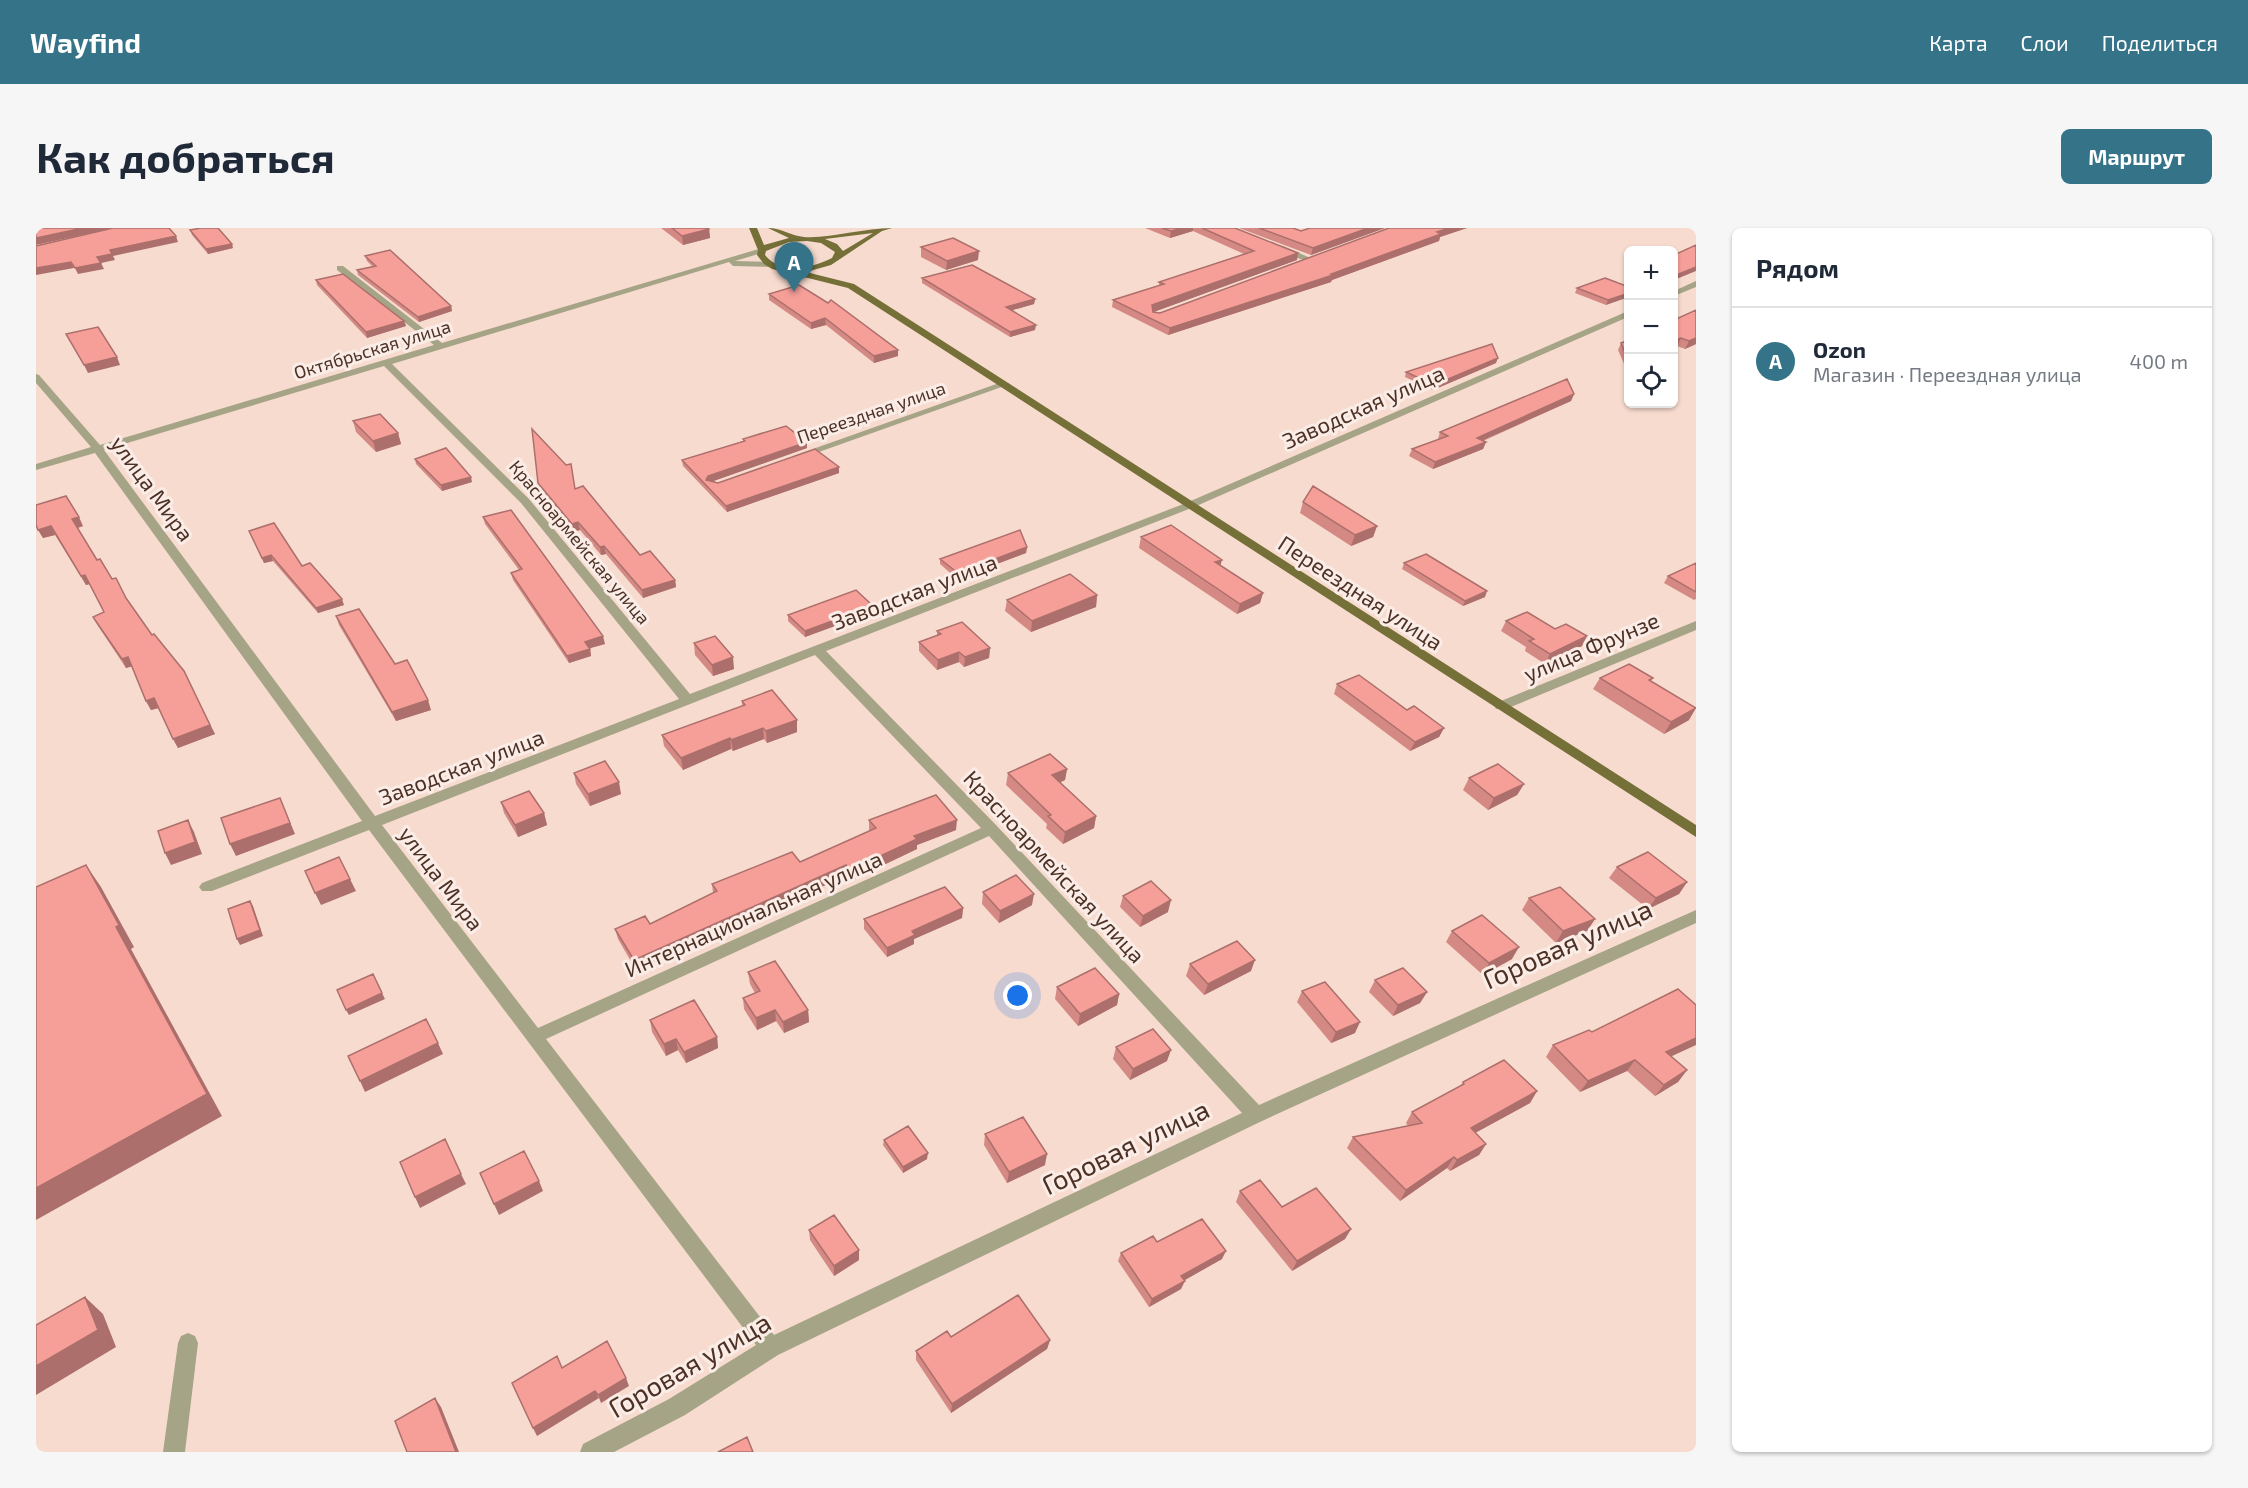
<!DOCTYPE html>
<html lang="ru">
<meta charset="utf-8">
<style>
body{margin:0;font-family:"Exo 2",sans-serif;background:#f6f6f7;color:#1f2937}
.controls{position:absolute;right:18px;top:18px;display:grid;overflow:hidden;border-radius:9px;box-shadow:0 2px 4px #0004}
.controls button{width:54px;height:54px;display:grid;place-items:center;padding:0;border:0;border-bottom:2px solid #e0e1e3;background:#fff;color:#1f2937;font:30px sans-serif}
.you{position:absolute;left:982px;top:768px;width:21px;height:21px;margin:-15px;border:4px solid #fff;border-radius:50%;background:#1a73e8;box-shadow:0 0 0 9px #1a73e833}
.badge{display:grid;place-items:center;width:39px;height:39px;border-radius:50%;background:#357389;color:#fff;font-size:20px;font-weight:700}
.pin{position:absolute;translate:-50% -50px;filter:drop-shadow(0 2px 3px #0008)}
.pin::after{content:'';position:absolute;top:32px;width:21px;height:18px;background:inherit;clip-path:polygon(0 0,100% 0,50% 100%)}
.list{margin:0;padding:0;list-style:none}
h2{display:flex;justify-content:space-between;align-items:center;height:78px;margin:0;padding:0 24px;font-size:26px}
h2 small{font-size:20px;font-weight:400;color:#747a83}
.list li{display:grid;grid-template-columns:39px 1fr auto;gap:18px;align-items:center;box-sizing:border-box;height:108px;padding:0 24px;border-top:2px solid #e0e1e3}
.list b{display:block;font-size:22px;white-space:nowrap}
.list p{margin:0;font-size:20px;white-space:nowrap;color:#747a83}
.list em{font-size:20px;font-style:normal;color:#747a83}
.icon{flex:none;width:33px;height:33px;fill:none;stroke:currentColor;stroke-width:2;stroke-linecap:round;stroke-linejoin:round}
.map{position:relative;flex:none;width:1660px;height:1224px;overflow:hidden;border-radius:9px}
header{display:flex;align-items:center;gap:36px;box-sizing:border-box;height:84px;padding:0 30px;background:#357389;color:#fff}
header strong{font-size:28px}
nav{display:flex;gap:33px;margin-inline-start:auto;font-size:21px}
.intro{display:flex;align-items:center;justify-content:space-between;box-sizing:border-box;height:144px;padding:0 36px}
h1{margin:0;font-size:42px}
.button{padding:15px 27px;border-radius:9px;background:#357389;color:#fff;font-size:21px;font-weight:700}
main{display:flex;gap:36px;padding:0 36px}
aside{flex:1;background:#fff;border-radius:9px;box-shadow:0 2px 4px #0004}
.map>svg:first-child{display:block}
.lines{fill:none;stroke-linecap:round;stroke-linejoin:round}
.minor{fill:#a6a487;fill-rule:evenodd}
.major{fill:#757038;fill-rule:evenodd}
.wall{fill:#d48984}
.shaded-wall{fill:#ac6f6b}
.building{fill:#f69f99;stroke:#ac6f6b;stroke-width:1.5}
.labels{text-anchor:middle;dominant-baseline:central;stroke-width:6;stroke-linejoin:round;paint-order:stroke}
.far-street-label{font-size:18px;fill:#4d3125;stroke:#faece6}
.street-label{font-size:22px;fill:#4d3125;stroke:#faece6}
.near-street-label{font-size:27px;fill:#4d3125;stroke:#faece6}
</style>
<header>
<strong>Wayfind</strong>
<nav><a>Карта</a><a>Слои</a><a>Поделиться</a></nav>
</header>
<div class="intro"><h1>Как добраться</h1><a class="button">Маршрут</a></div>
<main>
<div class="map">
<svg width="1660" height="1224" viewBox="0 0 1660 1224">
<rect width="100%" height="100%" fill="#f8dbcf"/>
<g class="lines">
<!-- minor -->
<path class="minor" d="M1241,18h6l32,14 -7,2 -31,-12z
M726,20l4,2 -1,2 -30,9 36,1 4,3 -1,2 -41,-1 -4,-4 -337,102 137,135 161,195 496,-191 442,-192v6l-434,190 -368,144 170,174 263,280 437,-195v13l-434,198 -484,234 -93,60 -71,37h-34l3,-8 86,-45 87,-54 -387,-515 -157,61h-10l-3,-4 3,-4 160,-62 -267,-368 -59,17v-6l55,-17 -55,-64v-9l3,1 61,70 334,-100 -97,-75v-4h6l99,77zM348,138l137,137 158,196 -304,117 -271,-366zM779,427l166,173 -443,200 -156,-203zM953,608l253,277 -468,222 -228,-296z
M1660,53v6l-22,9v-5z
M966,154l8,2 -208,74 -9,-2z
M1660,393v9l-190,79h-10l-2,-3 2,-3z
M152,1105l7,3 3,7 -13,109h-22l15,-109 3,-7z"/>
<!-- major -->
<path class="major" d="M713,0h8l7,17 25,-7 -21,-10c13,0 24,8 36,9 24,2 60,-9 88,-9l-10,3 -51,34 -25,7 48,12 842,541v12l-848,-549 -76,-19 -8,-5 -7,-9 1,-5zM837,5l-30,18 -6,-7 -12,-5zM771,13l14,2 14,9 -3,6c-20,10 -51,17 -67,-3l1,-4 23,-9z"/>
</g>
<!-- wall -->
<path class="wall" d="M625,0h47l1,1 1,9 -27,7z
M1109,0h90l62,32 -144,52 7,1 229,-85h78l-27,9 -1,4 -107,39 -1,2 -163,53 -56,-28 1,-7 46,-14v-4l85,-28 -51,-23 -23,7z
M1203,0h54l8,3 84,-3 -74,27z
M154,2l43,18 -25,6 -16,-19z
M885,19l57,13 -32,10 -25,-13z
M329,28l86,50 1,5 -33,11 -61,-47 -1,-5 16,-3 -6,-6z
M1592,46h1v12l-3,-7z
M886,50l113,21 -1,5 -22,6 23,20 -25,7 -88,-54z
M280,52l88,41 2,5 -39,12 -50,-53z
M1593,59l-23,18 -31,-12 2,-5z
M733,66l129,56v6l-24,7 -48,-38 -15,4 -42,-29z
M1660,82v34l-11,5 -8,-3 -3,2v-28z
M1593,112v25l-4,1 -7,-16 3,-7z
M1460,135l-63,27 -28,-13 1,-5z
M1538,166l-3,7 -88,40 3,1 -3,7 -50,20 -24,-13 3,-7 27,-10h-1l2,-7z
M317,193l45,12 3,11 -25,8 -20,-20z
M707,211l64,9 -94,33 5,2 121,-16v6l-112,39 -44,-46 -1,-6 61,-19z
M379,231l57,23 -30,9 -26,-27z
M502,255l37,6 65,66 35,25 1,7 -33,11 -37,-44 -5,1 -21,-25 -7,2 -33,-41z
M1267,274l74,24 -4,11 -22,9 -51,-33z
M447,289l122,127 -15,4 1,8 -22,7 -56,-83 -2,-7 8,-3 -34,-46z
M0,297l47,1 -5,2 19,32 30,39 88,135 -37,14 -20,-40 -7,2 -5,-9 -14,-35 -6,2 -28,-42 -5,-9 11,-5 -15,-28 -3,1 -31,-50 -12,3z
M213,303l95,74 -26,8 -45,-52 -9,2z
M1105,309l79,29 43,27 -3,10 -23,11 -98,-66z
M991,319l-1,6 -69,26 -17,-15v-5z
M1368,335l81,34 -22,9 -61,-37z
M1660,335v36l-2,1 -30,-17 4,-7z
M1061,367l-1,12 -65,25 -26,-21 2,-11z
M837,384l-68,25 -17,-16v-6z
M300,388l95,94 -35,11 -57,-96z
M1470,393l76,25 -37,18 -20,-13 1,-4 -25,-16z
M901,403l53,17 -1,10 -25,9 -5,-5 -22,8 -18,-19v-9l18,-7z
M658,415l40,26 -21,7 -18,-21z
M1564,450h53l-2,3 38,39 -25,14 -71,-45z
M1301,456l70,26 37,18 -5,9 -29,14 -76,-57z
M706,473l55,31 -30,11 -3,-4 -31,12 -2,-2 -48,21 -19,-24 -2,-11 80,-29z
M1031,541l-2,11 -5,2 36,34 -2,12 -31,16 -17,-16 1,-4 -41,-39 2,-12z
M538,545l47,21 -31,12 -14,-22z
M1433,550l55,6 -7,11 -29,15 -25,-20z
M465,574l43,11 3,12 -29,12 -14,-24z
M833,592l87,10 -39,15v4l-67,32 -4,-5 -210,94 -18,-31 -3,-10 35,-5 63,-31 -1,-9 88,-22 69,-31z
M1581,639l70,15 -8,12 -31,15 -39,-31z
M947,664l49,13 -33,18 -17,-19z
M1087,668l45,16 -28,15 -20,-20z
M1493,670l66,21 -8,12 -31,12 -34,-33z
M927,680l-1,10 -48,21v5l-27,13 -23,-28v-10z
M1416,703l60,28 -29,16 -37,-33z
M1154,736l61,7 -47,24 -18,-19z
M712,744l60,38 1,12 -25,11 -8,-12 -19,9 -13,-21 -1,-11 12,-5 -5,-9z
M1339,752l52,12 -7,11 -27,13 -24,-24z
M1021,759l62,7 -2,11 -39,21 -23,-27z
M1266,763l53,42 -24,10 -34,-41z
M614,792l67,17 1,11 -32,15 -8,-13 -12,6 -14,-24z
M1556,804l79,25 16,13 -9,12 -23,14 -28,-25 -47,21 -34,-35 7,-12z
M1080,819l51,14 -37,19 -17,-21z
M1427,854l74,9 -7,12 -55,30 11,11 -7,11 -29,16 -3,-3 -47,33 -53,-53 6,-11 55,-11 -2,-3 6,-11 48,-25z
M949,906l60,31 -38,18 -23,-38z
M848,912l43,19 -24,14 -20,-28z
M1204,963l42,16 69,22 -6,10 -53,32 -56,-69z
M773,1002l50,30 -25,16 -24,-36z
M1121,1014l65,17 -38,21 -3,9 -32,18 -31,-46 3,-8z
M915,1109l99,3 -3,9 -96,64 -35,-53v-9z"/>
<!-- shaded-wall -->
<path class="shaded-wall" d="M47,0h31l-78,17v-7z
M1146,0h11v3l-23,7 1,-7z
M1332,0h17l-74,27 2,-7z
M1413,0h18l-27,9 -1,4 -107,39 -1,2 -163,53 2,-7 161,-54z
M673,1l1,9 -27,7 -1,-9z
M140,8l2,6 -65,14 2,4 -14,3 3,6 -26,5 -3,-6 35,-18z
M196,16l1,4 -25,6 -2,-5z
M943,23l-1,9 -32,10 1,-9z
M1262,25l-1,7 -146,53 1,-8z
M35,34l3,6 -38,7v-7z
M1660,39v4l-22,9v-4z
M1593,65v4l-23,8 2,-5z
M999,71l-1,5 -28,8v-5z
M415,78l1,5 -33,11 -1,-5z
M789,90l1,7 -15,4v-6z
M368,93l2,5 -39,12 -1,-6z
M1000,97l-1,5 -25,7v-5z
M1645,110l-4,8 -3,2v-7z
M1660,110v6l-11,5 4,-8z
M862,122v6l-24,7v-7z
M81,129l3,8 -32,8 -4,-8z
M1462,130l-2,5 -63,27 1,-5z
M1593,130v7l-4,1 3,-7z
M1538,166l-3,7 -97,43 3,-6z
M362,205l3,11 -25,8 -3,-11z
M771,214v6l-99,35 -2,-3 2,-4z
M1450,214l-3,7 -50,20 2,-7z
M803,239v6l-112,39 -1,-6z
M435,249l1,5 -30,9 -1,-6z
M43,289l4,9 -6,2 -5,-9z
M542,294l2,8 -7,2 -1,-8z
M15,298l4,9 -12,3 -5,-8z
M1341,298l-4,11 -22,9 4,-11z
M568,318l2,8 -5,1 -1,-8z
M991,319l-1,6 -69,26 1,-6z
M235,327l2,6 -9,2 -2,-5z
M1186,332l-3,10 -4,-8z
M49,347l5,9 -4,1 -5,-9z
M639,352l1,7 -33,11 -1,-8z
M1451,363l-2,6 -22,9 2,-5z
M1227,365l-3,10 -23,11 3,-10z
M1061,367l-1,12 -65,25 1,-11z
M306,371l2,6 -26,8 -2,-5z
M837,378v6l-68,25v-6z
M567,408l2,8 -18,5 -2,-7z
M1551,408l-5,10 -37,18 5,-10z
M954,420l-1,10 -25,9 1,-10z
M554,421l1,7 -22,7 -2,-7z
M923,424v10l-22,8 1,-10z
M92,429l5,9 -7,2 -4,-9z
M697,429l1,12 -21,7 -1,-11z
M148,443l31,63 -37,14 -5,-9z
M118,470l5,10 -8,2 -5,-9z
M392,472l3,10 -35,11 -4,-9z
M1660,480l-7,12 -25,14 7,-12z
M761,492v12l-30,11 -1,-12z
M727,500l1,11 -31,12 -2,-11z
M1408,500l-5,9 -29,14 5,-9z
M694,510l1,11 -48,21 -2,-12z
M1031,541l-2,11 -14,7 1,-12z
M583,554l2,12 -31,12 -2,-12z
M1488,556l-7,11 -29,15 6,-12z
M244,570l15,36 -59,22 -6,-12z
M508,585l3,12 -29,12 -3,-12z
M1060,588l-2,12 -31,16 2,-12z
M152,592l6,12 8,22 -31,11 -6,-12z
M921,592l-1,10 -39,15v4l-67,32v-11l64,-34z
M50,637l15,22 33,60 -3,2 91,167 -186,104v-32l80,-261z
M810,637v11l-210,94 -2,-10z
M314,651l6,12 -35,14 -6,-12z
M1651,654l-8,12 -31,15 8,-11z
M998,666l-2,11 -33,18 1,-12z
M1135,672l-3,12 -28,15 3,-11z
M214,673l3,5 10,30 -23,9 -3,-6z
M927,680l-1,10 -48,21v5l-27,13v-9l25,-17z
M1559,691l-8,12 -31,12 7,-12z
M1483,719l-7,12 -29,16 6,-12z
M1219,732l-4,11 -47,24 4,-11z
M1391,764l-7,11 -27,13 5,-11z
M346,765l3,6 -36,16 -3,-5z
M1083,766l-2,11 -39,21 2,-12z
M739,782l1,11 -19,9 -1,-12z
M772,782l1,12 -25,11 -1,-11z
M1324,794l-5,11 -24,10 5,-11z
M681,809l1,11 -32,15 -2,-11z
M1660,810v7l-39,18 9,-11z
M640,811l2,11 -12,6 -2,-12z
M402,815l5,11 -78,38 -5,-11z
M1135,822l-4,11 -37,19 3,-11z
M1599,832l-8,11 -47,21 8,-11z
M1651,842l-9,12 -23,14 9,-11z
M1501,863l-7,12 -66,36 7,-11z
M1450,916l-7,11 -29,16 7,-11z
M892,925l-1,6 -24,14v-6z
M1011,926l-2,11 -38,18 2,-11z
M1418,929l-7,11 -47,33 6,-11z
M425,946l5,10 -46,24 -5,-11z
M503,953l4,10 -44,24 -5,-11z
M1315,1001l-6,10 -53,32 5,-10z
M823,1022v10l-25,16v-10z
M1190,1023l-4,8 -44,25 3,-8z
M1149,1053l-4,8 -32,18 3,-8z
M49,1069l18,17 13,33 -80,48v-29z
M1014,1112l-3,9 -96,64 1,-9z
M590,1150l3,8 -28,17 -3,-8z
M559,1163l4,7 -62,38 -4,-8z
M399,1170l6,9 18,45h-3z"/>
<!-- building -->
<path class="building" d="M0,0h47l-47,10z
M77,0h56l7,8 -66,14 2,4 -15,3 4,6 -26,5 -4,-6 -35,6v-22z
M165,0h17l14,16 -26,5 -16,-19z
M636,0h36l1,1 -27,7z
M1126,0h20l-11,3z
M1166,0h33l63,25 -146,52 1,7 7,1 229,-85h60l-12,4 4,2 -110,40 2,1 -163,53 -57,-28 51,-16 -5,-2 95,-31z
M1223,0h34l8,3 9,-3h58l-55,20z
M917,10l26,13 -32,10 -26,-14z
M1660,17v22l-22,9v-21z
M354,22l61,56 -33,11 -61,-47 19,-4 -11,-10z
M936,37l63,34 -29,8 30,18 -26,7 -88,-54z
M307,46l61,47 -38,11 -50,-52z
M1569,50l24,9v6l-21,7 -31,-12z
M763,57l29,18 3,-3 67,50 -24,6 -49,-38 -14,5 -42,-29z
M1660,82v28l-7,3 -8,-3 -7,3v-21z
M62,99l19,30 -33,8 -18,-31z
M1593,112v18l-1,1 -7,-16z
M1456,116l6,14 -64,27 -28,-13z
M1531,151l7,15 -97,44 9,4 -51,20 -23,-13 36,-13 -8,-4z
M344,186l18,19 -25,8 -20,-20z
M750,198l21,16 -99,34 -2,4 12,3 97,-34 24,18 -113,39 -44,-46 63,-19 -2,-2z
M496,201l34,36 5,-1 4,25 8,-3 57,69 10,-4 25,29 -33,10 -38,-44 -4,1 -22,-25 -6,2 -34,-41z
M410,220l25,29 -30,8 -26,-26z
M1277,258l64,40 -22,9 -52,-33z
M30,268l13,21 -7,2 25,41 3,-1 12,20 4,-1 10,20 26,37 2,-1 30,37 26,54 -37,14 -19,-41 -8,3 -18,-44 -6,2 -29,-42 11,-5 -19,-37 -4,1 -30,-50 -13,4 -2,-5v-20z
M475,282l92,126 -18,6 5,7 -23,7 -56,-83 11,-4 -39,-52z
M238,295l28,43 8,-3 32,36 -26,9 -45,-53 -9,3 -13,-27z
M1135,297l51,35 -7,2 48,31 -23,11 -99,-67z
M984,302l7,17 -69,26 -18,-14z
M1390,326l61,37 -22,10 -61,-38z
M1660,335v29l-28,-16z
M1034,346l27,21 -65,26 -25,-21z
M820,362l17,16 -68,25 -17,-16z
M323,381l36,55 12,-4 21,40 -36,12 -56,-96z
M1491,384l28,17 11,-5 21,12 -37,18 -21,-13 5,-2 -28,-18z
M926,394l28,26 -25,9 -6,-5 -21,8 -19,-18 22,-8 -4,-3z
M679,408l18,21 -21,8 -18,-22z
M1593,436l24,14 -4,2 47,28 -25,14 -71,-44z
M1323,447l48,35 7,-4 30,22 -29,14 -78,-58z
M736,462l25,30 -31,11 -3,-3 -32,12 -1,-2 -49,20 -19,-23 83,-30 -3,-4z
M1014,526l17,15 -15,6 44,41 -31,16 -17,-16 3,-1 -43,-42z
M569,533l14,21 -31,12 -14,-21z
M1462,536l26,20 -30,14 -25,-20z
M493,563l15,22 -29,12 -14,-23z
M900,567l21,25 -43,16 3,3 -67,31 -4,-5 -212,95 -19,-31 30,-13 5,8 67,-33 -5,-7 80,-32 8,10 76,-34 -7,-8z
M244,570l10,25 -60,21 -9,-26z
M152,592l7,22 -30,11 -7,-22z
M1612,624l39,30 -31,16 -39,-31z
M303,629l11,22 -35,14 -10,-22z
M50,637l33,60 -3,2 91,167 -171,94v-301z
M980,647l18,19 -34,17 -17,-19z
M1115,653l20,19 -28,16 -20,-20z
M909,659l18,21 -51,23 3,4 -28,13 -23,-29z
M1524,659l35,32 -32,12 -34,-33z
M214,673l10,29 -23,9 -9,-30z
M1446,687l37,32 -30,16 -37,-32z
M1201,713l18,19 -47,24 -18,-20z
M739,733l33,49 -25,12 -8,-12 -19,8 -13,-20 17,-7 -12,-19z
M1059,740l24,26 -39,20 -23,-27z
M1367,740l24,24 -29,13 -23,-25z
M337,746l9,19 -36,17 -9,-20z
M1289,754l35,40 -24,10 -34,-41z
M1642,761l18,16v33l-30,14 21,18 -23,15 -29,-25 -47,21 -35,-36 36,-15 3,2z
M658,772l23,37 -33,15 -8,-13 -12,5 -14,-24z
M390,791l12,24 -78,38 -12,-25z
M1117,801l18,21 -38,19 -17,-22z
M1468,832l33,31 -66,37 15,16 -29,16 -3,-3 -48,33 -53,-53 69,-14 -10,-11 52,-28 -1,-2z
M987,889l24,37 -38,18 -24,-38z
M872,898l20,27 -25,14 -19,-27z
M409,911l16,35 -46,23 -15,-35z
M488,923l15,30 -45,23 -14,-31z
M1224,952l22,27 34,-19 35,41 -54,32 -57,-70z
M798,987l25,35 -25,16 -25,-36z
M1166,991l24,32 -45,25 4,5 -33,18 -31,-46 32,-17 4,6z
M982,1067l32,45 -98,64 -36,-53 31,-20 4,6z
M49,1069l13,33 -62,36v-41z
M571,1113l19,37 -28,17 -3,-4 -62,37 -21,-45 45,-27 5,12z
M399,1170l21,54h-49l-12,-31z
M711,1209l6,15h-35z"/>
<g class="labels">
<!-- far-street labels -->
<g class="far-street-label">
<text transform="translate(336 121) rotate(-17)">Октябрьская улица</text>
<text transform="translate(835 184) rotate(-19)">Переездная улица</text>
<text transform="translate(544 314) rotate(50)">Красноармейская улица</text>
</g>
<!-- street labels -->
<g class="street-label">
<text transform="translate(1327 178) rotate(-24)">Заводская улица</text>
<text transform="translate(117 260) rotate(54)">улица Мира</text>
<text transform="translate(878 363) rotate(-21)">Заводская улица</text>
<text transform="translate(1325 364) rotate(33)">Переездная улица</text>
<text transform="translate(1555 418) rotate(-23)">улица Фрунзе</text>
<text transform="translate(425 538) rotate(-21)">Заводская улица</text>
<text transform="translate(1019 638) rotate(47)">Красноармейская улица</text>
<text transform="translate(406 650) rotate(53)">улица Мира</text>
<text transform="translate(717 685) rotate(-24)">Интернациональная улица</text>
</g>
<!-- near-street labels -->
<g class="near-street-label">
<text transform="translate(1531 715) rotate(-24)">Горовая улица</text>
<text transform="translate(1089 918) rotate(-26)">Горовая улица</text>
<text transform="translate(653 1136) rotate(-30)">Горовая улица</text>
</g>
</g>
</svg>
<div class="controls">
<button>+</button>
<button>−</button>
<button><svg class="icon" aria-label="locate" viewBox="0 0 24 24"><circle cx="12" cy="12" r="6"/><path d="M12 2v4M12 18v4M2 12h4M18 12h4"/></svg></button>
</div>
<div class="you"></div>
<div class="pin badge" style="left:758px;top:64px">A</div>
</div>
<aside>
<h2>Рядом<small></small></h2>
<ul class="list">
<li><span class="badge">A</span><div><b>Ozon</b><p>Магазин · Переездная улица</p></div><em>400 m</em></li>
</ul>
</aside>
</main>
